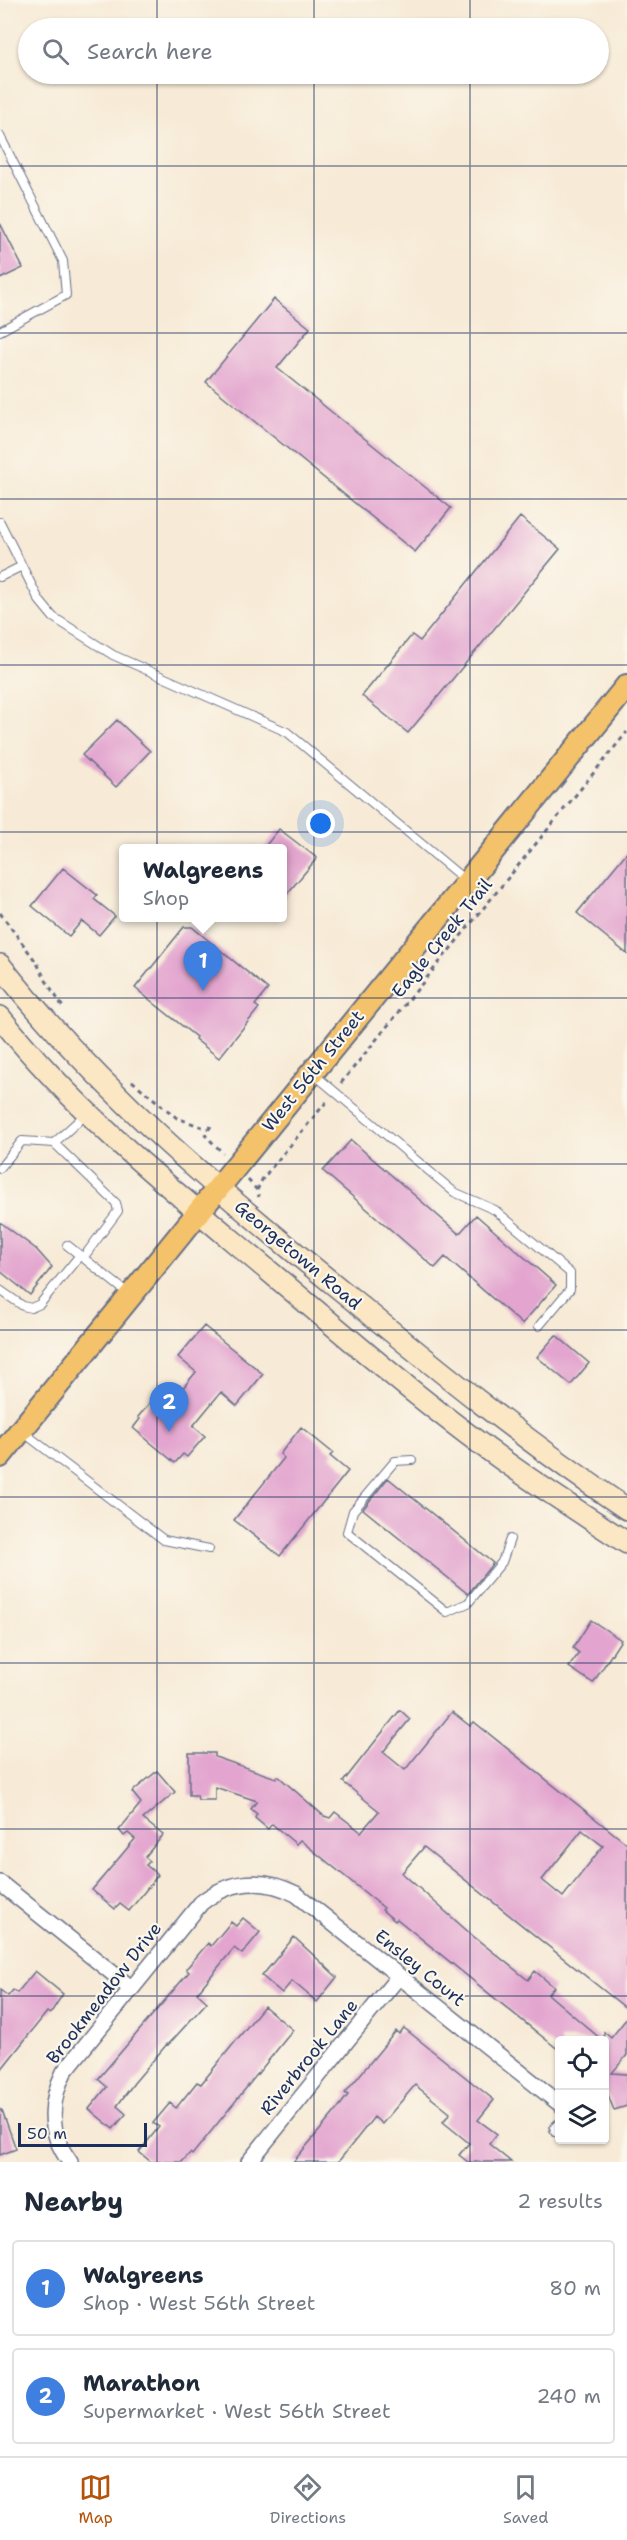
<!DOCTYPE html>
<meta charset="utf-8">
<style>
body{margin:0;font-family:"Shantell Sans",sans-serif;background:#f2f2f3;color:#1f2937}
.controls{position:absolute;right:18px;bottom:18px;display:grid;overflow:hidden;border-radius:6px;box-shadow:0 2px 4px #0004}
.controls button{width:54px;height:54px;display:grid;place-items:center;padding:0;border:0;border-bottom:2px solid #e0e1e3;background:#fff;color:#1f2937;font:30px sans-serif}
.scale{position:absolute;left:18px;bottom:15px;width:129px;box-sizing:border-box;padding-left:6px;border:3px solid #1b2f5e;border-top:0;font-size:16px;line-height:21px;white-space:nowrap;color:#1b2f5e;-webkit-text-stroke:4px #fbf7ec;paint-order:stroke}
.you{position:absolute;left:321px;top:824px;width:21px;height:21px;margin:-15px;border:4px solid #fff;border-radius:50%;background:#1a73e8;box-shadow:0 0 0 9px #1a73e833}
.badge{display:grid;place-items:center;width:39px;height:39px;border-radius:50%;background:#b45309;color:#fff;font-size:20px;font-weight:700}
.pin{position:absolute;translate:-50% -50px;filter:drop-shadow(0 2px 3px #0008)}
.pin::after{content:'';position:absolute;top:32px;width:21px;height:18px;background:inherit;clip-path:polygon(0 0,100% 0,50% 100%)}
.popup{position:absolute;left:119px;top:844px;width:168px;height:78px;box-sizing:border-box;display:grid;place-content:center;border-radius:6px;background:#fff;filter:drop-shadow(0 2px 4px #0005);font-size:20px;white-space:nowrap;color:#747a83}
.popup b{font-size:22px;color:#1f2937}
.popup::after{content:'';position:absolute;left:50%;top:100%;margin-left:-12px;border:12px solid transparent;border-top-color:#fff}
.list{margin:0;padding:0;list-style:none}
h2{display:flex;justify-content:space-between;align-items:center;height:78px;margin:0;padding:0 24px;font-size:26px}
h2 small{font-size:20px;font-weight:400;color:#747a83}
.list li{display:grid;grid-template-columns:39px 1fr auto;gap:18px;align-items:center;box-sizing:border-box;height:96px;margin:0 12px 12px;padding:0 12px;border:2px solid #e0e1e3;border-radius:6px}
.list b{display:block;font-size:22px;white-space:nowrap}
.list p{margin:0;font-size:20px;white-space:nowrap;color:#747a83}
.list em{font-size:20px;font-style:normal;color:#747a83}
.icon{flex:none;width:33px;height:33px;fill:none;stroke:currentColor;stroke-width:2;stroke-linecap:round;stroke-linejoin:round}
.map{position:relative;flex:none;width:627px;height:2162px;overflow:hidden}
.search{position:absolute;background:#fff;box-shadow:0 2px 4px #0004;left:18px;right:18px;top:18px;height:66px;display:flex;align-items:center;gap:15px;box-sizing:border-box;padding:0 21px;border-radius:33px;color:#747a83;font-size:22px}
.sheet{height:294px;background:#fff}
nav{display:flex;justify-content:space-around;align-items:center;box-sizing:border-box;height:84px;border-top:2px solid #e0e1e3;background:#fff;font-size:16px;color:#747a83}
nav a{display:grid;justify-items:center;gap:3px}
nav .on{color:#b45309}
.map>svg:first-child{display:block}
.building{fill:#e3a5cf;fill-rule:evenodd}
.lines{fill:none;stroke-linecap:round;stroke-linejoin:round}
.lane-casing{stroke:#687088;stroke-width:10}
.street-casing{stroke:#687088;stroke-width:18}
.secondary-casing{stroke:#687088;stroke-width:24}
.primary-casing{stroke:#687088;stroke-width:26}
.path{stroke:#687088;stroke-width:3;stroke-dasharray:4.5 4.5;stroke-linecap:butt}
.lane{stroke:#fff;stroke-width:8}
.street{stroke:#fff;stroke-width:15}
.secondary{stroke:#fbe7c3;stroke-width:21}
.primary{stroke:#f4c26a;stroke-width:22}
.grid{fill:none;stroke:#1b2f5e;stroke-width:1.5;stroke-opacity:0.55}
.labels{text-anchor:middle;dominant-baseline:central;stroke-width:4.5;stroke-linejoin:round;paint-order:stroke}
.street-label{font-size:18px;fill:#1b2f5e;stroke:#fbf7ec}
</style>
<div class="map">
<svg width="627" height="2162" viewBox="0 0 627 2162">
<rect width="100%" height="100%" fill="#fbf7ec"/>
<filter id="ink" filterUnits="userSpaceOnUse"><feTurbulence type="fractalNoise" baseFrequency=".0167" numOctaves="2"/><feDisplacementMap in="SourceGraphic" scale="12" xChannelSelector="R" yChannelSelector="G"/><feConvolveMatrix kernelMatrix="1 2 1 2 8 2 1 2 1" color-interpolation-filters="sRGB"/></filter>
<filter id="wash" filterUnits="userSpaceOnUse"><feTurbulence type="fractalNoise" baseFrequency=".008" numOctaves="4" result="noise"/><feDisplacementMap in="SourceGraphic" scale="24" xChannelSelector="R" yChannelSelector="G"/><feGaussianBlur stdDeviation="1.35" result="paint"/><feColorMatrix in="noise" values="0 0 0 0 0 0 0 0 0 0 0 0 0 0 0 0 0 1.4 0 .05"/><feComposite in="paint" operator="in"/></filter>
<g filter="url(#wash)">
<rect width="100%" height="100%" fill="#f7ead6"/>
<g id="blocks">
<!-- building -->
<path class="building" d="M0,223l23,45 -23,11z
M274,299l36,29 -33,40 174,140 -36,44 -209,-170z
M520,517l40,32 -152,184 -46,-37 50,-61 8,6z
M117,720l33,31 -34,36 -34,-32z
M279,829l38,29 -35,42v-51h-19z
M627,852v102l-50,-41z
M63,868l34,27 -3,4 21,17 -16,19 -17,-14 -13,15 -37,-30z
M184,927h8l76,62 -13,16 4,3 -40,50 -24,-19 1,-2 -61,-49z
M351,1140l108,94 17,-19 80,70 -34,39 -77,-67 -10,11 -112,-97z
M0,1222l36,27 16,18 -22,28 -30,-24z
M204,1326l59,48 -26,32 -16,-14 -28,34 12,10 -18,21 -4,-3 -8,9 -42,-35 7,-9 -2,-2 18,-22 12,11 28,-34 -18,-15z
M556,1335l33,28 -18,22 -34,-28z
M301,1427l32,26 -3,3 18,15 -68,85 -46,-36 50,-62 -4,-4z
M388,1478l105,85 -25,31 -105,-85z
M591,1620l30,20 -28,43 -24,-16 10,-14 -6,-5z
M400,1710l10,9 -27,33 22,18 47,-58 18,14 4,-4 153,122v165l-203,-162 -22,26 71,63 55,44 7,-9 19,16 -6,7 54,46h-42v11l-163,-132 -2,2 -13,-11 2,-2 -84,-68 -4,4 -24,-20 -4,5 -13,-11 2,-4 -6,-5 6,-8 -42,-14v13h-17l-1,-5h-8v-42h26v4l61,21 2,-2 46,40 6,2 5,-6 26,20 18,-21 -36,-29zM582,1830l21,16 -40,51 -21,-17z
M157,1771l18,21 -32,27 20,16 -18,22 5,4 -4,4 12,10 -29,36 -9,-7 -5,5 -23,-19 43,-51 -7,-6 -4,3 -5,-6 22,-27 -9,-11z
M243,1918l17,14 -18,22 -8,-6 -37,45 10,9 -39,43 -1,-1 -33,39 -17,23 9,8 -13,15 -24,-20 18,-22 -9,-8 91,-107 -3,-3 22,-26 3,3 20,-24 5,4z
M294,1937l43,40 -20,25 -25,-21 -10,12 -20,-17z
M35,1971l28,23 -13,20 -3,-2 -47,59v-81l8,6 5,-6 4,3z
M264,2006l29,24 -101,125 -2,-2 -8,9h-31l-12,-10 20,-25 -6,-4 17,-20 6,5 21,-26 4,2z
M627,2018v37l-15,18 15,1v32l-13,4 -10,-25v-53l7,6z
M404,2028l90,72 -16,20 19,14 -8,10 22,18h-43l-9,-7 10,-12 -26,-21 7,-9 -35,-28 -33,39 -8,-7 -36,45h-45l42,-50 13,-17 -3,-2 51,-62 3,3z
M0,2110h2l14,39 -16,6z"/>
</g>
</g>
<g filter="url(#ink)">
<use href="#blocks" fill-opacity="0" stroke="#687088" stroke-width="1.5"/>
<g class="lines">
<!-- lane casing -->
<g class="lane-casing">
<path id="lane" d="M0,136l63,125 3,34 -66,36
M0,522l39,78 14,17 60,38 174,77 178,148
M0,577l22,-11
M315,1075l139,117 41,18 75,63v16l-31,37
M54,1143l62,60 2,8 -35,47
M0,1168l22,-27 32,2 32,-29
M67,1245l62,49
M0,1290l23,16 8,2 9,-4 40,-49
M23,1432l141,108 45,9
M412,1460l-17,1 -42,50 -6,21 100,80 21,-9 34,-41 8,-23"/>
</g>
<!-- street casing -->
<g class="street-casing">
<path id="street" d="M0,1883l131,105
M558,2129l2,-2
M70,2162c-22,-29 -21,-59 -6,-90l137,-169c29,-23 62,-26 95,-9l264,210
M249,2162l150,-186"/>
</g>
<!-- secondary casing -->
<g class="secondary-casing">
<path id="secondary" d="M0,965c100,127 222,229 347,330 91,75 182,149 280,214
M0,1017c78,98 175,175 270,255 80,67 158,136 244,196 37,26 75,50 113,75"/>
</g>
<!-- primary casing -->
<g class="primary-casing">
<path id="primary" d="M0,1456l627,-770"/>
</g>
<!-- path -->
<path class="path" d="M0,913l37,50 8,16 19,30
M132,1081l45,37 31,11
M341,1083l286,-351
M211,1126l-6,9 18,18
M248,1180l9,10 2,7
M257,1190l6,-12 65,-78"/>
<!-- lane -->
<use href="#lane" class="lane"/>
<!-- street -->
<use href="#street" class="street"/>
<!-- secondary -->
<use href="#secondary" class="secondary"/>
<!-- primary -->
<use href="#primary" class="primary"/>
</g>
</g>
<!-- grid -->
<path class="grid" d="M157,0v28M314,0v28M470,0v28M157,74v2088M314,74v2088M470,74v2088M0,166h627M0,333h627M0,499h627M0,665h627M0,832h627M0,998h627M0,1164h627M0,1330h627M0,1497h627M0,1663h627M0,1829h627M0,1996h627"/>
<g class="labels">
<!-- street labels -->
<g class="street-label">
<text transform="translate(442 938) rotate(-51)">Eagle Creek Trail</text>
<text transform="translate(313 1071) rotate(-51)">West 56th Street</text>
<text transform="translate(298 1255) rotate(40)">Georgetown Road</text>
<text transform="translate(420 1968) rotate(39)">Ensley Court</text>
<text transform="translate(104 1993) rotate(-52)">Brookmeadow Drive</text>
<text transform="translate(309 2057) rotate(-51)">Riverbrook Lane</text>
</g>
</g>
</svg>
<div class="controls">
<button><svg class="icon" aria-label="locate" viewBox="0 0 24 24"><circle cx="12" cy="12" r="6"/><path d="M12 2v4M12 18v4M2 12h4M18 12h4"/></svg></button>
<button><svg class="icon" aria-label="layers" viewBox="0 0 24 24"><path d="M12 4l9 5-9 5-9-5zM3 14l9 5 9-5"/></svg></button>
</div>
<div class="scale">50 m</div>
<div class="you"></div>
<div class="pin badge" style="left:203px;top:991px;background:#3f7fe0">1</div>
<div class="popup"><b>Walgreens</b>Shop</div>
<div class="pin badge" style="left:169px;top:1432px;background:#3f7fe0">2</div>
<div class="search"><svg class="icon" aria-label="search" viewBox="0 0 24 24"><circle cx="10" cy="10" r="6"/><path d="M15 15l6 6"/></svg>Search here</div>
</div>
<section class="sheet">
<h2>Nearby<small>2 results</small></h2>
<ul class="list">
<li><span class="badge" style="background:#3f7fe0">1</span><div><b>Walgreens</b><p>Shop · West 56th Street</p></div><em>80 m</em></li>
<li><span class="badge" style="background:#3f7fe0">2</span><div><b>Marathon</b><p>Supermarket · West 56th Street</p></div><em>240 m</em></li>
</ul>
</section>
<nav>
<a class="on"><svg class="icon" aria-label="map" viewBox="0 0 24 24"><path d="M3 6l6-2 6 2 6-2v14l-6 2-6-2-6 2zM9 4v14M15 6v14"/></svg>Map</a>
<a><svg class="icon" aria-label="directions" viewBox="0 0 24 24"><path d="M12 3l9 9-9 9-9-9zM9 14v-3h6M13 9l2 2-2 2"/></svg>Directions</a>
<a><svg class="icon" aria-label="saved" viewBox="0 0 24 24"><path d="M7 4h10v16l-5-4-5 4z"/></svg>Saved</a>
</nav>
